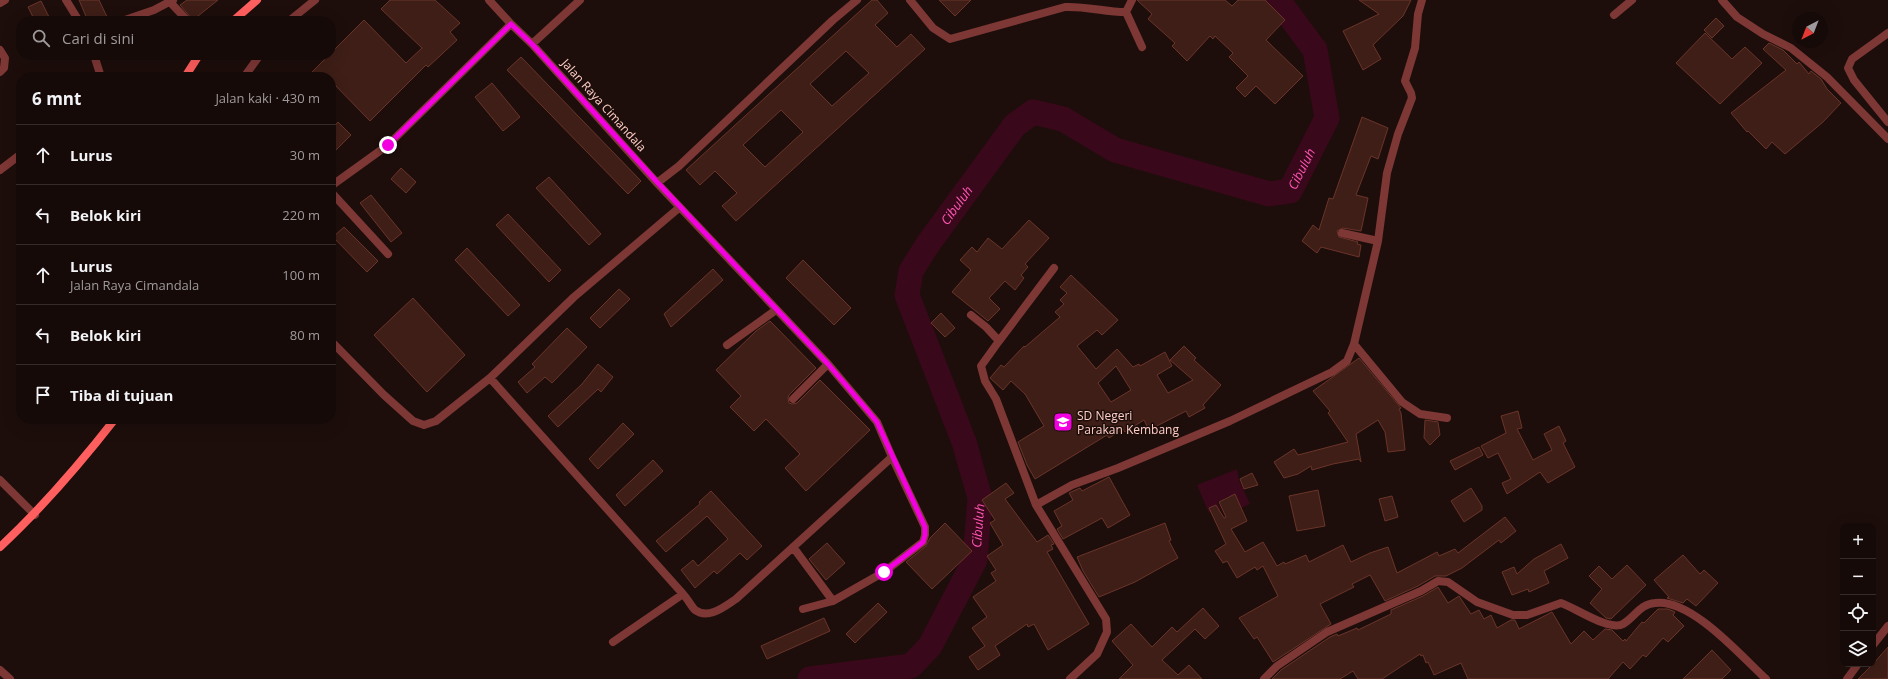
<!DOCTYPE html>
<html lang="id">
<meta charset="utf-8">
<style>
body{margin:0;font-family:"Open Sans",sans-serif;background:#1f1312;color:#f1f3f6}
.controls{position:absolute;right:12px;bottom:12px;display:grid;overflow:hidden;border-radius:8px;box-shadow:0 4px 16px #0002}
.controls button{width:36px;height:36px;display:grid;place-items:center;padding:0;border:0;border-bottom:1px solid #352b29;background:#160a08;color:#f1f3f6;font:20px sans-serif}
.compass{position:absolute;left:1792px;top:12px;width:36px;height:36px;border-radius:50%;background:#160a08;box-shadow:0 4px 16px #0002;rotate:222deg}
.stop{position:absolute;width:12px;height:12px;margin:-9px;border:3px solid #f200df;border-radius:50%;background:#fff}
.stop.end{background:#f200df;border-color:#fff;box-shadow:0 1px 4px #0008}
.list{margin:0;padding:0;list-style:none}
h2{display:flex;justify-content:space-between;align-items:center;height:52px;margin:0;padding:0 16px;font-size:17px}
h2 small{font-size:13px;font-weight:400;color:#9e9a9c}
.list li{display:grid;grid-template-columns:26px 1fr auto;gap:12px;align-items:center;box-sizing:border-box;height:60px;padding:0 16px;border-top:1px solid #352b29}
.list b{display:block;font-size:15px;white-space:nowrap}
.list p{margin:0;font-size:13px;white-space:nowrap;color:#9e9a9c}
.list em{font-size:13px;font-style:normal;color:#9e9a9c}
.icon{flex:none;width:22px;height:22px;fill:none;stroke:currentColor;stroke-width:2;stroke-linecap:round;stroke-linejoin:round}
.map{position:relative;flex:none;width:1888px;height:679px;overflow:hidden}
.search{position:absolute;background:#160a08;box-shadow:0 4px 16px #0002;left:16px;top:16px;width:320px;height:44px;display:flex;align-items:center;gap:10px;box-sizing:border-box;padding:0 14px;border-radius:16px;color:#9e9a9c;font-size:15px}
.panel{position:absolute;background:#160a08;box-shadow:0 4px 16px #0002;left:16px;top:72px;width:320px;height:352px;border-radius:16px}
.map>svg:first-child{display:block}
.water{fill:#3a081b}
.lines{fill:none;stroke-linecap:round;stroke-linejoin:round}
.river{stroke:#3a081b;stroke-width:25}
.building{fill:#3e1e17;stroke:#6b3429;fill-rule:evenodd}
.street{stroke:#7d3735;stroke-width:8}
.secondary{stroke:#ff5f5e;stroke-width:8}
.route{stroke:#f200df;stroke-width:5}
.labels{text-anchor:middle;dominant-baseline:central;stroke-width:3;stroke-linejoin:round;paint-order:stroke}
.street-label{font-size:12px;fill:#ffcdc7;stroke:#1d0e0b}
.poi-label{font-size:12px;fill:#ffcdc7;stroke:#1d0e0b;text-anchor:start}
.water-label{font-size:13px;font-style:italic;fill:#ff55b4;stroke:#1d0e0b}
</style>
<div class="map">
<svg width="1888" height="679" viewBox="0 0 1888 679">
<rect width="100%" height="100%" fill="#1d0e0b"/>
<!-- water -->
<path class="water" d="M1237,469l2,11 11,24 -13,6 -8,-14 -12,6 4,7 -12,4 -12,-28z"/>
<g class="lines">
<!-- river -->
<path class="river" id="s1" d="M810,679l101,-13 19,-20 45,-86 5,-62 -16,-56 -57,-147 4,-24 17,-27 87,-119 18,-13 30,7 52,31 154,44 21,-3 37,-73 -12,-68 -37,-50"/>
</g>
<!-- building -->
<path class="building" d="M79,0h20l10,21h-21z
M187,0h31l-25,20 -13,-15z
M390,0h45l25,23 -10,9 7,8 -29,27 -2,-2 -56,56 -39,-40v-4h-24l57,-57 42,43 16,-15 -41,-39z
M872,0h5l11,13 -13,12 22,22 14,-13 14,15 -189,172 -14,-15 15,-13 -22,-22 -15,14 -14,-15zM846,51l23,22 -37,33 -22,-22zM781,110l22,22 -38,35 -22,-22z
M939,0h32l-16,16z
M1137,0h88l7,6 6,-6h27l20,20 -19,20 37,36 -28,28 -19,-18 -11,11 -9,-9 12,-12 -19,-19 4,-4 -18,-17 -2,3 -3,-3 -23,25 -15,-15 3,-3 -27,-24 4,-5z
M1359,0h52l-8,16 -30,29 8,14 -18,11 -20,-39 36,-17z
M41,1l10,20h-16l-7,-14z
M1716,18l8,8 -12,12 -8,-8z
M1705,33l27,26 13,-12 17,16 -42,41 -44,-41z
M1769,43l14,7 14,14 2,-2 10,12 2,-3 10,8 6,10 14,14 -18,19 -38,32 -13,-12 -6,7 -18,-18 -1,1 -16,-19 55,-43 -23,-21z
M521,57l120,124 -13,13 -121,-124z
M492,83l28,34 -17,14 -28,-34z
M1362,117l26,11 -10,31 -7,-3 -15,39 12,3 -7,33 -18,-3 -6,3 2,6 19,5 -1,2 4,1 -2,12 -38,-10 -4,6 -15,-12 11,-16 6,5 10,-32 4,1z
M338,122l13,13 -20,20v-25z
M401,168l15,14 -10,11 -15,-14z
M549,177l52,57 -12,11 -53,-57z
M371,195l31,38 -11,9 -31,-39z
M508,214l53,56 -12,12 -53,-57z
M1029,220l20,18 -24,26 3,3 -7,8 3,3 -9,12 -10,-9 -16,17 11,11 -12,12 -36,-29 19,-22 -11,-10 12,-13 5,5 11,-14 14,11z
M344,227l34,34 -11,11 -34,-35z
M467,248l53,57 -12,11 -53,-56z
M803,260l48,48 -17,17 -48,-47z
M713,269l10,11 -52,47 -7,-13z
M1071,275l47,45 -16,15 -5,-5 -20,16 19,23 21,-20 16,18 6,-3 1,2 25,-14 7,14 -15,9 11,18 25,-13 -23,-20 14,-14 12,12 -2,2 27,25 -18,20 2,3 -16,9 -3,-6 -37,19 -5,-10 -19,12 -2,-3 -14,9 -2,-3 -72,44 -8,-14 -9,-23 26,-16 -19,-32 -14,-13 -8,9 -13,-12 11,-13 3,2 20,-21 1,1 35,-30 -5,-5 9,-8 -4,-4 7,-7 -7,-6zM1116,366l15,24 -20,12 -13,-19z
M619,289l11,10 -30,29 -10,-10z
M413,298l52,57 -38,37 -53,-57z
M941,313l14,15 -10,9 -14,-14z
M770,321l46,47 -27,27 -1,3 1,5 3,1 5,-1 23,-23 50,50 -64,61 -21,-23 15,-14 -34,-35 -12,12 -24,-24 11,-11 -25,-26 40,-39z
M567,328l20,19 -35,36 -7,-6 -18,16 -9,-11 17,-15 -3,-3z
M1359,358l42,50 -2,1 2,4 4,37 -17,2 -3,-20 -7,-12 -22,14 5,28 -2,-3 -26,5 -21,6 -1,-4 -13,8 -14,4 -10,-16 20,-13 4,6 50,-13 -20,-29 2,-2 -17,-20z
M598,364l15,13 -12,15 -3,-3 -40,38 -10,-11 34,-32z
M1518,411l4,17 -5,1 16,31 19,-10 -8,-16 15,-8 7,15 -3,2 12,24 -27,16 -8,-11 -33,22 -5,-11 9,-4 -13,-26 -10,5 -7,-12 25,-13 -5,-17z
M1425,420l13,2 2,13 -10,10 -6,-7z
M623,423l11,11 -36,35 -9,-10z
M1479,447l4,8 -28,15 -5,-9z
M653,460l10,11 -38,35 -9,-11z
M1252,473l6,12 -14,4 -4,-10z
M1109,477l21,38 -22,13 -6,-10 -39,21 -6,-10 5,-3 -8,-15 19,-11 -4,-7 11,-5 2,3z
M1006,483l8,10 -9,6 32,43 11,-7 6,9 -3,1 2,4 -6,3 42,72 -41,26 -14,-26 -6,3 -1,-3 -32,22 5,9 -22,15 -9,-13 16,-11 -13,-18 15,-11 -14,-20 23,-16 -5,-8 5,-3 -9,-14 16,-11 -13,-22 5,-3 -13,-20z
M1471,488l11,18v4l-18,12 -13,-21z
M1318,490l7,36 -28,5 -8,-35z
M711,491l51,55 -15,14 -7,-7 -23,21 -3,-3 -19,17 -14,-18 12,-10 5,6 30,-27 -21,-23 -41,36 -10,-11 44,-37 -1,-2z
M1235,494l12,27 -16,8 14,23 18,-10 14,24 7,-4 1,2 21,-9 3,7 34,-17 8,17 19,-9 18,-6 9,26 40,-21 2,4 16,-7 3,4 47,-36 11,14 -15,12 -2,-3 -37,28 -16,8h-11l-17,10 -33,15 -15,-26 -18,9 2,3 -34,17 11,20 -58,38 -16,-25 -3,2 -15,-21 39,-22 -15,-30 -6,4 -2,-3 -18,11 -10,-17 -4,2 -8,-12 11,-7 -17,-36 7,-3 8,13 2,-1 -7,-15z
M1392,496l6,21 -13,4 -6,-22z
M945,523l27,28 -40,38 -26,-27 20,-16 4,-8z
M1165,523l6,17 -2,1 9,17 -43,24 -36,15 -16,-26 -6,-14z
M827,543l18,20 -19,17 -17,-21z
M1561,544l7,14 -24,13 5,12 -20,9 -1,-3 -16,6 -10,-23 12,-5 3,7 17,-15z
M1683,555l17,19 4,-4 14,13 -22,23 -9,-7 -4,4 -16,-5 2,-1 -15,-17z
M1627,565l19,20 -35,34 -5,-1 -16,-15 12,-14 -13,-13 10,-10 13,13z
M1438,587l10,16 11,-7 12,18 8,-4 5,9 7,-4 6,13 14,-8h4l4,9 33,-17 19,32 13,-13 9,9 12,-11 7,1 11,11 2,-2 1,2 16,-19 2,1 14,-14h10l7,3 -2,3 11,11 -16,16 -5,-4 -17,19 -3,-2 -13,14 -7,-7 -15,17h-140l-7,-16 -27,12 -6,-13 -2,1 -3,-8 -2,1 -1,-2 -38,25h-24l-5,-8 -13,8h-68l9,-9 49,-33 7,-3 1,2 19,-8 1,2 33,-16v-4l32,-14z
M878,603l9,9 -32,31 -9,-9z
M1203,608l16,18 -14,13 -10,-10 -33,31 16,15 11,-10 13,14h-83l14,-14 -21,-24 19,-17 21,23 20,-20 5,5z
M824,618l6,13 -63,28 -6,-13z
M1888,647v32h-30l15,-15z
M1712,650l19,20 -9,9h-39z"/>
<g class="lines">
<!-- street -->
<path class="street" d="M66,0l13,21
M168,0l20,21
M489,0l22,24 21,20 125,139 171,181 49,58 15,35 -156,142c-11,7 -27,21 -41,11 -4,-4 -8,-12 -12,-16l-193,-216
M910,0l23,28 17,11 115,-32c21,-1 40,5 61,5
M1132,0l-6,12 16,35
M1722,0l15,17 26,17 28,14 36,29 61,62
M0,3l5,-3
M1614,15l18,-15
M122,21l32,-11 19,-10
M289,21l26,-21
M1888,33l-36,26 -4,9 6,12 34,42
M532,44l48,-44
M0,50l5,8 -1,10 -4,4
M94,55l7,22
M244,77l16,-22
M0,170l21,-16
M657,183l22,-17 154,-146 24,-20
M331,186l57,-41 123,-121
M331,192l57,62
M1342,233l36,8
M971,315l15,12 13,14 -18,25 4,15 11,18 40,106 70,114 1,13 -10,22 -27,25
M331,341l53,54 29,26 11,4 12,-4 54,-43 84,-81 106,-90
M999,341l55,-73
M1354,344l48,58 18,12 27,4
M727,345l49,-35
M793,399l35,-35
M0,480l35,35
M1036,505l36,-20 46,-17 112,-47 102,-49 15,-11 7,-17 24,-103 9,-68 11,-39 14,-36 -1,-5 -6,-12 10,-33 3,-34 4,-14
M793,547l40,54 -30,8
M833,601l51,-29 39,-30 2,-7v-8l-33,-70
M613,642l70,-48
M1873,645l15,-19
M0,670l10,9
M1264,679l13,-13 50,-34 94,-41 17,-10 10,1 29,20 36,13h14l34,-12c13,4 49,29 62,21 12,-7 17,-20 32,-21 36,-5 86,53 111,76
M1847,679l11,-15"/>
<!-- secondary -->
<path class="secondary" d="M233,21l24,-21
M185,77l14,-22
M0,547c43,-40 79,-82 115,-128"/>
</g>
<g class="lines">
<!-- route -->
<path class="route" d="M388,145l123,-121 21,20 125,138 171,182 40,47 9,11 48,105v8l-2,7 -39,30"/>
</g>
<!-- icons -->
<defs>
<g id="school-square" transform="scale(1)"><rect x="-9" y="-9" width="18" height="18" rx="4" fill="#f200df" stroke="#1d0e0b"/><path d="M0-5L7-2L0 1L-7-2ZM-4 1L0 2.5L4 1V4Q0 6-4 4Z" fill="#fff"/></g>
</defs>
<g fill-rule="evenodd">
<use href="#school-square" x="1063" y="422"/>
</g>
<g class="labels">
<!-- street labels -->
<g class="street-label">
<text transform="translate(604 105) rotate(48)">Jalan Raya Cimandala</text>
</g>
<!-- poi labels -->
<g class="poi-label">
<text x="1077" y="415">SD Negeri<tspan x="1077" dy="14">Parakan Kembang</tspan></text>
</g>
<!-- water labels -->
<g class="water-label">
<text stroke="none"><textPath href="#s1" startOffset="1028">Cibuluh</textPath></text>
<text stroke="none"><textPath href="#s1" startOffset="609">Cibuluh</textPath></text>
<text stroke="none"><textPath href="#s1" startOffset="261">Cibuluh</textPath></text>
</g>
</g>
</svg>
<div class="controls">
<button>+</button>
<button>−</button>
<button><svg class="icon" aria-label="locate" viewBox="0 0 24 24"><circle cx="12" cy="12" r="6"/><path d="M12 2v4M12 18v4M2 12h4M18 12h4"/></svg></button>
<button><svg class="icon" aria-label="layers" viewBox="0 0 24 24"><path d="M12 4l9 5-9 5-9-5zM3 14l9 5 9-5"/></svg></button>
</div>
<svg class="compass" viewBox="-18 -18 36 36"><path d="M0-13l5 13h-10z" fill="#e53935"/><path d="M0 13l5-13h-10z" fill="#9e9a9c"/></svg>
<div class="stop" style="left:884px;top:572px"></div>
<div class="stop end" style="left:388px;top:145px"></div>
<div class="search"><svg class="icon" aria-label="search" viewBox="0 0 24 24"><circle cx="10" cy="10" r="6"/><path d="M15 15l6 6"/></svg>Cari di sini</div>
<section class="panel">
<h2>6 mnt<small>Jalan kaki · 430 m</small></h2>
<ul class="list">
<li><svg class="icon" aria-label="ahead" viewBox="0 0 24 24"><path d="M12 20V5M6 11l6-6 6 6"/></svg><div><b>Lurus</b></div><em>30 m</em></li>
<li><svg class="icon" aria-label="left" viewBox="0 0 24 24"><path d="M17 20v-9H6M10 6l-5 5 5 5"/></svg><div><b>Belok kiri</b></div><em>220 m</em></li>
<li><svg class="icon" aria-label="ahead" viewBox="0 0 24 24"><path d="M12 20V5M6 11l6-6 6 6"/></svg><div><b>Lurus</b><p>Jalan Raya Cimandala</p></div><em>100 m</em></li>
<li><svg class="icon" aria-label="left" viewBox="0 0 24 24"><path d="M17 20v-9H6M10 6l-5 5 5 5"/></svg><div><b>Belok kiri</b></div><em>80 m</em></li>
<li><svg class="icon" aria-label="arrive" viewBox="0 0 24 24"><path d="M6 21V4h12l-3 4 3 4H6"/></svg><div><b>Tiba di tujuan</b></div></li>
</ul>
</section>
</div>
